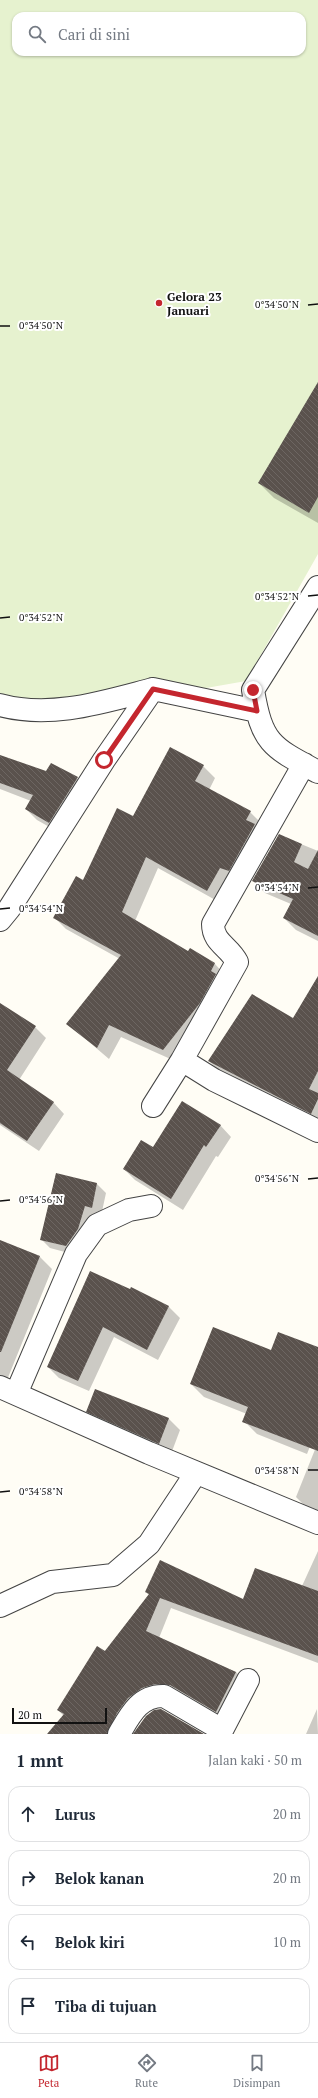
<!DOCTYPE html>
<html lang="id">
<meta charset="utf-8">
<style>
body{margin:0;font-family:"PT Serif",serif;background:#f6f6f7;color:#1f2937}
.scale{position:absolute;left:12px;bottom:10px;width:95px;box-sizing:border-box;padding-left:4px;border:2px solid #111;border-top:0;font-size:11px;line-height:14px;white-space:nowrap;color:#111;-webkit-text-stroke:3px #fff;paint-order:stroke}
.stop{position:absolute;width:12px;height:12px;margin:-9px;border:3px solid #c4262e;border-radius:50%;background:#fff}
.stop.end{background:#c4262e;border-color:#fff;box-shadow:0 1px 4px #0008}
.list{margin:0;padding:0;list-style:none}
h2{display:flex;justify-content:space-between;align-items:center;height:52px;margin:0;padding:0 16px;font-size:17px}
h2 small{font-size:13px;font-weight:400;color:#747a83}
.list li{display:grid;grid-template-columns:26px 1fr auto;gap:12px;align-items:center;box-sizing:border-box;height:56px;margin:0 8px 8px;padding:0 8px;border:1px solid #e0e1e3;border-radius:12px}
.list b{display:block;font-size:15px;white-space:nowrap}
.list em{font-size:13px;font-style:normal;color:#747a83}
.icon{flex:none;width:22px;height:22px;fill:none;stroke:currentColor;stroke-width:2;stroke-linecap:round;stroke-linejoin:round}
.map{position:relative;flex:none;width:318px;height:1734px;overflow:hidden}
.search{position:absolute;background:#fff;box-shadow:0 1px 3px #0004;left:12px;right:12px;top:12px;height:44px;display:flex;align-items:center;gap:10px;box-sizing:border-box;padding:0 14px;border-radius:12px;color:#747a83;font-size:15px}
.sheet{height:308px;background:#fff}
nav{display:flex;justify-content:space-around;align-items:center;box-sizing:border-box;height:56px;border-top:1px solid #e0e1e3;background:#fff;font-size:11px;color:#747a83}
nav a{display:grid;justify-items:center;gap:2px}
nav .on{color:#c4262e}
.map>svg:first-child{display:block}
.pitch{fill:#e6f2cf;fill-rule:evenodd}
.shadow{fill:#0003}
.building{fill:url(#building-back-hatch)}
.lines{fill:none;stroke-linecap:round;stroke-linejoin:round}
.minor-casing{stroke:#444;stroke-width:24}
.minor{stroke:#fff;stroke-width:22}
.route{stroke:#c4262e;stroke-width:5}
.ticks{fill:none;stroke:#111;stroke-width:1.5}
.poi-dot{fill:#c4262e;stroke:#fff;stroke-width:1.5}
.labels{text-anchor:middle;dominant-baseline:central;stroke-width:4;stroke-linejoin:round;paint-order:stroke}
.poi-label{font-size:12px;font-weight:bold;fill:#111;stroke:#fff;text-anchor:start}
.ticks-label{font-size:10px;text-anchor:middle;fill:#111;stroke:#fff;stroke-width:4;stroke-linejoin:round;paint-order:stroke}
</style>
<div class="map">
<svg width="318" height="1734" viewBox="0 0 318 1734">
<defs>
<pattern id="building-back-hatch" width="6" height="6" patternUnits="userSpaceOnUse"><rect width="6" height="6" fill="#5a524d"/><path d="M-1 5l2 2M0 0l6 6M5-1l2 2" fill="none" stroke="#6d6662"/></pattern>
</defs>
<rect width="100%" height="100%" fill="#fffdf5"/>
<!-- pitch -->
<path class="pitch" d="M0,0h318v554l-72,127 -199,35 -47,-15zM16,16h286v36h-286z"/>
<!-- shadow -->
<path class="shadow" d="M318,384v139l-44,-25 -15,-15z
M0,756l47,17 5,-9 25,14 11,11 -28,44 -23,-13 -11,-11 5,-8 -31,-12z
M203,766l12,12 -6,12 41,22 12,12 -43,78 -61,-34 -23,53 53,31 2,-3 25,15 11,12 -51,85 -54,-24 -12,22 -41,-35 52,-65 -54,-30 -12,-12 80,-100z
M279,835l39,16v90l-22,-11 -12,-12 7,-14 -26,-11 -12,-12z
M318,977v145l-97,-49 -12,-12 85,-42z
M0,1004l35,23 11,11 -27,42 34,22 11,12 -25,37 -39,-26z
M220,1125l11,12 -13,20 -2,-1 -33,54 -48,-30 -11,-11 29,-21z
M56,1174l41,10 9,9 -5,23 -25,39 -26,-7 -9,-9z
M0,1241l40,16 12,12 -45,111 -7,-3z
M132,1288l37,19 11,11 -22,42 -44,-23 -25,54 -30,-13 -11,-11z
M318,1348v78l-11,28 -50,-20 -13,-13 3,-7 -43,-17 -13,-13 80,-33z
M88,1411l81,8 11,11 -9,24 -72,-31z
M318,1442v71l-10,-4 -12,-12z
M318,1551v112l-147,-55 -12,30 77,34 11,11 -19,40 -64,-28 -42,39h-74l16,-18 -6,-6 91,-115 -3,-3 98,9 58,-15z
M317,1709l1,25h-12z"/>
<!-- building -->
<path class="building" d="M318,382v115l-9,16 -51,-30z
M170,747l34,18 -9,16 56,30 -5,9 9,4 -26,47 -9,-3 -13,23 -61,-34 -24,55 66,39 2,-3 25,15 -4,8 5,3 -16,29 -37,47 -54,-25 -12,23 -31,-24 55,-69 -68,-37 23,-42 7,4 34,-72 16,8z
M0,755l46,16 5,-8 27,14 -29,46 -24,-14 8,-14 -33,-12z
M279,834l23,10 -8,18 14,7 10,-19v86l-35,-18 10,-19 -41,-18z
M318,976v95l-9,18 9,4v6l-7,15 -103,-53 44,-67 41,24z
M0,1003l36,23 -29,44 47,32 -27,39 -27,-18z
M182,1101l39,24 -15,22 -2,-2 -33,54 -48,-30 18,-29 12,7z
M56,1173l41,10 -5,25 -7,-2 -7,23 -12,17 -26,-6z
M0,1240l40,16 -39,96h-1z
M90,1271l40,18 1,-2 38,19 -22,44 -44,-23 -25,54 -31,-14z
M213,1327l58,23 7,-18 40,15v104l-76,-29 6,-15 -58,-23z
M95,1389l74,29 -10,26 -73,-32z
M160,1560l83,39 12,-31 63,23v65l-158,-58 -14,33 90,41 -20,40 -46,-27 -15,-1 -13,4 -14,10 -11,15 -10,21h-60l17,-20 -7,-4 40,-64 8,5 44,-57 -4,-2z
M161,1709l43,25h-71l13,-18 8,-6z"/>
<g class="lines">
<!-- minor casing -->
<g class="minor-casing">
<path id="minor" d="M318,587l-65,103c9,53 18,57 65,82
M0,705c51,14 103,-3 153,-16
M304,764l-91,160c0,19 16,22 24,38l-55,98 32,20 104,51
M0,920l9,-11 95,-149 49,-71 104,22
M153,1106l29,-46
M0,1387l149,66 169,70
M16,1394l60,-140 21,-29 32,-15 22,-4
M0,1606l52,-24 61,-7 36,-31 47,-71
M119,1734c11,-19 21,-39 45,-38l58,34
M220,1734l28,-54"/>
</g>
<!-- minor -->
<use href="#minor" class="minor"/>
</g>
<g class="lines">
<!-- route -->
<path class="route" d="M104,760l49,-71 104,22 -4,-21"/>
</g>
<!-- ticks -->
<path class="ticks" d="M308,305l10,-1M0,326h10M308,596l10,-1M0,618l10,-1M308,888l10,-1M0,909l10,-1M308,1179l10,-1M0,1201l10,-1M308,1470h10M0,1492l10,-1"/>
<!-- markers -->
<circle class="poi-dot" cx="159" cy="303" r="4"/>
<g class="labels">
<!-- poi labels -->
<g class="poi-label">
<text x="167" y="296">Gelora 23<tspan x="167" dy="14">Januari</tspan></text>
</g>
</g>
<g class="ticks-label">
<text x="277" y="308">0°34'50"N</text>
<text x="41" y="329">0°34'50"N</text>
<text x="277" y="600">0°34'52"N</text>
<text x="41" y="621">0°34'52"N</text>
<text x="277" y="891">0°34'54"N</text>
<text x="41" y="912">0°34'54"N</text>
<text x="277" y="1182">0°34'56"N</text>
<text x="41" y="1203">0°34'56"N</text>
<text x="277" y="1474">0°34'58"N</text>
<text x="41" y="1495">0°34'58"N</text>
</g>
</svg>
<div class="scale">20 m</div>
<div class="stop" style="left:104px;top:760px"></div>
<div class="stop end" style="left:253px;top:690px"></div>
<div class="search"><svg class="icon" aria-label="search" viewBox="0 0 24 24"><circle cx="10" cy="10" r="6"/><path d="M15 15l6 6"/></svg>Cari di sini</div>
</div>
<section class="sheet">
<h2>1 mnt<small>Jalan kaki · 50 m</small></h2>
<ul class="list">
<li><svg class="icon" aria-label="ahead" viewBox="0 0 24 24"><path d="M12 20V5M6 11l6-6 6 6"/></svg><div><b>Lurus</b></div><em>20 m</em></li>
<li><svg class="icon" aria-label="right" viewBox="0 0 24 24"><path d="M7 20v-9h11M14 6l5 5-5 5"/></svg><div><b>Belok kanan</b></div><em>20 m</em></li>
<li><svg class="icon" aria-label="left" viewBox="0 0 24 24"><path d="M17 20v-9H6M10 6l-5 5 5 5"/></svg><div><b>Belok kiri</b></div><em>10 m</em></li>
<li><svg class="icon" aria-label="arrive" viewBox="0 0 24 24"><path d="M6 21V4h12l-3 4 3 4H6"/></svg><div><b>Tiba di tujuan</b></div></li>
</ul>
</section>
<nav>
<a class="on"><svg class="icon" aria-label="map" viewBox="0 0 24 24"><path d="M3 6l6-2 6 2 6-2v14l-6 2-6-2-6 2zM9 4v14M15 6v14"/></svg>Peta</a>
<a><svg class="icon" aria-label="directions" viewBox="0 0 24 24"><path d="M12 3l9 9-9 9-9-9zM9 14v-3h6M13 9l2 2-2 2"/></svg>Rute</a>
<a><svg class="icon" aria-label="saved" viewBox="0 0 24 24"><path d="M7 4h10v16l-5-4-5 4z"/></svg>Disimpan</a>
</nav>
